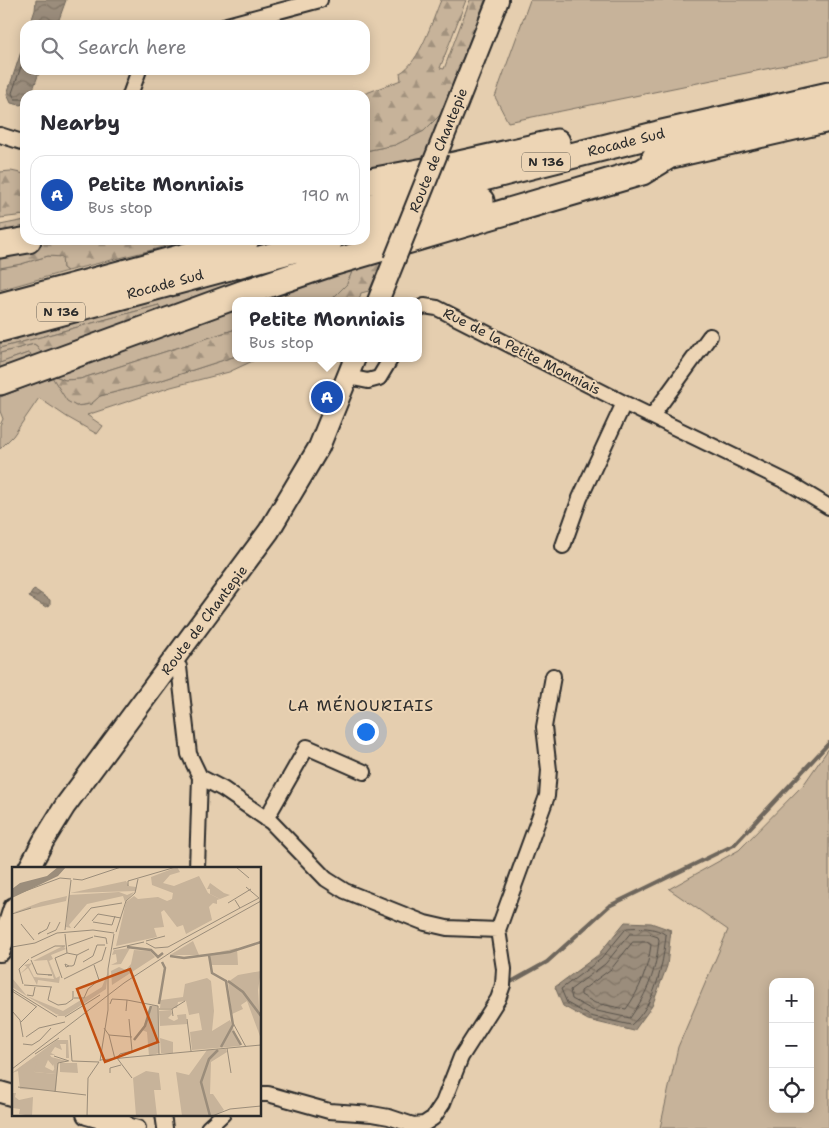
<!DOCTYPE html>
<meta charset="utf-8">
<style>
body{margin:0;font-family:"Shantell Sans",sans-serif;background:#f7f7f7;color:#2b2b33}
.controls{position:absolute;right:15px;bottom:15px;display:grid;overflow:hidden;border-radius:10px;box-shadow:0 2px 12px #0003}
.controls button{width:45px;height:45px;display:grid;place-items:center;padding:0;border:0;border-bottom:1px solid #e1e1e2;background:#fff;color:#2b2b33;font:25px sans-serif}
.you{position:absolute;left:365px;top:731px;width:18px;height:18px;margin:-12px;border:4px solid #fff;border-radius:50%;background:#1a73e8;box-shadow:0 0 0 8px #1a73e833}
.badge{display:grid;place-items:center;width:32px;height:32px;border-radius:50%;background:#c8321e;color:#fff;font-size:16px;font-weight:700}
.pin{position:absolute;translate:-50% -50%;border:2px solid #fff;box-shadow:0 1px 5px #0006}
.popup{position:absolute;left:232px;top:297px;width:190px;height:65px;box-sizing:border-box;display:grid;place-content:center;border-radius:10px;background:#fff;filter:drop-shadow(0 1px 4px #0005);font-size:16px;white-space:nowrap;color:#7c7c81}
.popup b{font-size:19px;color:#2b2b33}
.popup::after{content:'';position:absolute;left:50%;top:100%;margin-left:-10px;border:10px solid transparent;border-top-color:#fff}
.list{margin:0;padding:0;list-style:none}
h2{display:flex;justify-content:space-between;align-items:center;height:65px;margin:0;padding:0 20px;font-size:21px}
h2 small{font-size:16px;font-weight:400;color:#7c7c81}
.list li{display:grid;grid-template-columns:32px 1fr auto;gap:15px;align-items:center;box-sizing:border-box;height:80px;margin:0 10px 10px;padding:0 10px;border:1px solid #e1e1e2;border-radius:15px}
.list b{display:block;font-size:19px;white-space:nowrap}
.list p{margin:0;font-size:16px;white-space:nowrap;color:#7c7c81}
.list em{font-size:16px;font-style:normal;color:#7c7c81}
.icon{flex:none;width:28px;height:28px;fill:none;stroke:currentColor;stroke-width:2;stroke-linecap:round;stroke-linejoin:round}
.map{position:relative;flex:none;width:829px;height:1128px;overflow:hidden}
.search{position:absolute;background:#fff;box-shadow:0 2px 12px #0003;left:20px;top:20px;width:350px;height:55px;display:flex;align-items:center;gap:12px;box-sizing:border-box;padding:0 18px;border-radius:15px;color:#7c7c81;font-size:19px}
.panel{position:absolute;background:#fff;box-shadow:0 2px 12px #0003;left:20px;top:90px;width:350px;height:155px;border-radius:15px}
.map>svg:first-child{display:block}
.green{fill:#c7b39a;stroke:#796f62;fill-rule:evenodd}
.forest{fill:url(#forest-firs);stroke:#796f62}
.water{fill:url(#water-waves);stroke:#6e665b}
.lines{fill:none;stroke-linecap:round;stroke-linejoin:round}
.shore{stroke:#58524b;stroke-width:1}
.stream{stroke:#6e665b;stroke-width:4}
.street-casing{stroke:#2b2b2b;stroke-width:18}
.secondary-casing{stroke:#2b2b2b;stroke-width:24}
.highway-casing{stroke:#2b2b2b;stroke-width:29}
.street{stroke:#edd5b5;stroke-width:14}
.secondary{stroke:#edd5b5;stroke-width:20}
.highway{stroke:#edd5b5;stroke-width:25}
.secondary-bridge-casing{stroke:#2b2b2b;stroke-width:24;stroke-linecap:butt}
.secondary-bridge{stroke:#edd5b5;stroke-width:20}
.labels{text-anchor:middle;dominant-baseline:central;stroke-width:4;stroke-linejoin:round;paint-order:stroke}
.shield{fill:#edd5b5;stroke:#655e54;stroke-width:1}
.shield-label{font-size:12px;font-weight:bold;fill:#2b2b2b}
.street-label{font-size:14px;fill:#2b2b2b;stroke:#edd5b5}
.quarter-label{font-size:16px;letter-spacing:1px;fill:#2b2b2b;stroke:#edd5b5}
.inset-river{fill:none;stroke:#9b8d7b;stroke-width:2.5}
.inset-road{fill:none;stroke:#9b8d7a;stroke-width:1}
.view{fill:#c25012;fill-opacity:0.15;stroke:#c25012;stroke-width:2.5}
.inset-edge{fill:none;stroke:#2b2b2b;stroke-width:2.5}
</style>
<div class="map">
<svg width="829" height="1128" viewBox="0 0 829 1128">
<defs>
<pattern id="forest-firs" width="22" height="20" patternUnits="userSpaceOnUse" patternTransform="scale(1.25)"><rect width="22" height="20" fill="#c7b39a"/><path d="M5 1l3.5 6h-7zM16 11l3.5 6h-7z" fill="#a2927e"/></pattern>
<pattern id="water-waves" width="16" height="10" patternUnits="userSpaceOnUse" patternTransform="scale(1.25)"><rect width="16" height="10" fill="#9b8d7b"/><path d="M0 5q4-4 8 0t8 0" fill="none" stroke="#7f7365"/></pattern>
</defs>
<rect width="100%" height="100%" fill="#e5ceaf"/>
<filter id="ink" filterUnits="userSpaceOnUse"><feTurbulence type="fractalNoise" baseFrequency=".02" numOctaves="2"/><feDisplacementMap in="SourceGraphic" scale="10" xChannelSelector="R" yChannelSelector="G"/><feConvolveMatrix kernelMatrix="1 2 1 2 8 2 1 2 1" color-interpolation-filters="sRGB"/></filter>
<g filter="url(#ink)">
<!-- green -->
<path class="green" d="M530,0h299v56l-321,66 -13,-25z
M442,113l-18,48 -59,15v-25l30,-6 29,-14z
M356,245l-325,120 -3,-12 -28,10v-10l34,-9 3,2 122,-41 -159,43v-6z
M48,256h15v12l4,3 -67,19v-22l21,-4z
M354,267l-7,17 -17,17h-85z
M236,304v25l-156,50 -15,1 -10,-4 12,24 9,6 15,-2 9,-8 59,-15 77,-25v2h23l-30,14 -58,15 -84,28 16,11 -6,8 -30,-17 -28,-19 -26,38 -13,13v-24l3,-6 -3,-8v-14z
M829,748v380h-169l18,-81 50,-117 -59,-41 70,-39 65,-66zM773,982h37v127h-37z"/>
<!-- forest -->
<path class="forest" d="M441,0h25l-26,68 4,1 26,-69h15l-43,113 -18,18 -29,14 -30,6v-56h-4l40,-15 -1,-7c20,-11 32,-52 41,-73z
M11,171l14,3v41l-25,3v-46z
M25,220v13l-25,4v-12z
M66,240h118l-32,10 -85,21 -4,-3 -1,-11 -14,-1 -27,8 -21,4v-15z
M384,260v3l-4,3 -11,25 -8,2 -2,8h-29l17,-17 7,-17z
M159,305l1,5 -5,6 -102,36h-12l-4,-6 -3,-2 -34,9v-5z
M236,329v27l-77,25 -59,15 -9,8 -15,2 -9,-5 -15,-24 -52,20v-6l50,-19 2,5 3,-1 10,4 15,-1z
M28,353l5,3v3l-33,17v-13z"/>
<!-- water -->
<path class="water" d="M36,0h30l-9,25h-27l5,-15z
M25,40v30h15l-9,25h-6v8l-5,2 -9,-2 -4,-9z
M34,589l16,11v5l-4,2 -17,-10z
M625,922l26,1 20,7 -4,36 -15,40 -18,25 -46,-11 -25,-14 -8,-19 43,-32z"/>
<g class="lines">
<!-- shore -->
<path class="shore" d="M25,55l-13,38 3,6h10
M627,928c13,-1 29,-1 39,7 -3,31 -11,70 -35,90l-41,-9 -23,-13 -6,-14 40,-30z
M630,934h19l9,3 1,3c-3,31 -11,52 -29,78l-38,-8 -20,-11 -2,-9 35,-26z
M633,942h14l4,3c-3,23 -11,45 -25,64l-31,-6 -14,-8v-4l30,-22z"/>
<!-- stream -->
<path class="stream" d="M511,982l36,-20 62,-56 125,-61 95,-102"/>
<!-- street casing -->
<g class="street-casing">
<path id="street" d="M227,25l93,-25
M130,95l9,-25
M0,135l25,8
M418,309l6,-3 13,2 187,95 -44,95 -17,48
M348,377l20,4 11,-3 12,-20
M624,403l165,80 40,24
M652,416l58,-80
M173,662l6,5 10,87 11,23 23,12 48,33 55,57 19,12 80,32 22,5 51,2
M266,819l41,-72 57,25
M197,868l3,-91
M260,1094h8l61,17 43,3 17,3 24,8 11,-1 9,-6 10,-15 18,-46 37,-58 5,-14 1,-16 -6,-39 49,-134 2,-26 -5,-43 9,-51
M163,1114l2,14
M123,1124l15,4
M208,1128l15,-14"/>
</g>
<!-- secondary casing -->
<g class="secondary-casing">
<path id="secondary" d="M438,151l60,-151
M378,301l16,-40
M29,868l15,-28 21,-34 204,-275 50,-84 36,-89
M0,951l14,-43
M0,1092l14,4
M87,1114l36,10"/>
</g>
<!-- highway casing -->
<g class="highway-casing">
<path id="highway" d="M654,159l175,-40
M365,182l81,-15 111,-25
M365,208l293,-74 171,-39
M365,231l116,-30
M0,245l28,-5
M0,306l246,-66
M0,329l330,-89
M0,382l241,-88 94,-32 307,-90 28,-17"/>
</g>
<!-- street -->
<use href="#street" class="street"/>
<!-- secondary -->
<use href="#secondary" class="secondary"/>
<!-- highway -->
<use href="#highway" class="highway"/>
<!-- secondary-bridge casing -->
<g class="secondary-bridge-casing">
<path id="secondary-bridge" d="M394,261l44,-110"/>
</g>
<!-- secondary-bridge -->
<use href="#secondary-bridge" class="secondary-bridge"/>
</g>
</g>
<g class="labels">
<!-- shield labels -->
<g class="shield">
<rect x="522" y="152.5" width="48" height="19" rx="4"/>
<rect x="37" y="302.5" width="48" height="19" rx="4"/>
</g>
<g class="shield-label">
<text x="546" y="162">N 136</text>
<text x="61" y="312">N 136</text>
</g>
<!-- street labels -->
<g class="street-label">
<text transform="translate(626 142) rotate(-14)">Rocade Sud</text>
<text transform="translate(438 150) rotate(-68)">Route de Chantepie</text>
<text transform="translate(165 284) rotate(-15)">Rocade Sud</text>
<text transform="translate(522 351) rotate(27)">Rue de la Petite Monniais</text>
<text transform="translate(204 620) rotate(-53)">Route de Chantepie</text>
</g>
<!-- quarter labels -->
<g class="quarter-label">
<text x="361" y="705">LA MÉNOURIAIS</text>
</g>
</g>
<!-- overview -->
<g transform="translate(12 867)">
<rect width="249" height="249" fill="#e5ceaf"/>
<path d="M125,13l-1,11 -66,2 56,-12 3,5 7,1zM107,25l8,3 7,-3 -9,10 -2,-6 -36,8 -18,21 2,3 -5,-1 3,-32zM55,29l-1,5 -54,12 29,-11zM181,74l6,14h-29zM51,79l3,3 -15,6 2,4 -4,2 7,17 4,-2 -1,7 -21,-3 -1,5 -9,-17 -8,6 7,-7 -3,-2 8,-2 -3,4 5,10 20,2 -7,-19 -14,1zM225,81l1,17h-27l-1,-11zM122,83l16,1 5,6 -43,28 -1,-14 8,-4 7,3 5,-6zM249,104l-3,19 3,49 -14,-38 -6,4 2,4 -11,5 -4,-32 10,-7zM195,111l4,3 3,30 -2,20 18,-11 10,26 -48,4 -2,-18 12,-2 -3,-17 -10,2 -3,-14 -8,1 -1,6h-17l1,-8 22,-3 2,-13zM140,138l6,1 1,47 -10,3 -2,-24 -5,-2zM159,143l1,4 -4,4 6,3 4,-2 -1,-4 9,-1 1,10 -27,2 -1,-15zM148,171l13,4v11h-12zM214,182l1,3 -16,10 -1,32h3l11,16 -9,6h-33l-6,-44 13,3 18,-25zM32,185l4,4 -14,16 22,2 -5,-17 16,4 -9,2 -2,28 -36,-2 -2,-18 -6,2 18,-13 16,-6 -13,5zM134,204l13,2 2,17h-7l3,26h-21l-3,-38zM0,226h4l-1,4 4,3 14,-3 -1,19 -13,-2 1,-5 -8,-1z" fill="#c7b39a"/>
<path d="M198,16l14,10 6,2 -10,4 -10,-5v-5h-3zM118,81l-9,16 -10,1 6,-3 -1,-8 -4,1 2,-5zM96,105l-2,17 -41,27h-9l3,-1 -3,-1 -44,-27v-9l15,18 36,15 39,-24zM45,173h11l1,18h-3v-14h-6l2,6 -7,-3 -4,6 4,2h-5l3,4v7l-5,-6 -3,7 8,4 3,-5v8l-22,-2 4,-14 -26,15zM48,196h17l1,10 -18,-1z" fill="#c7b39a"/>
<path d="M165,0l3,5 -10,3 -7,8 11,3 25,-10 9,17 12,6 -3,1v4l-4,-1 -4,4 3,13 -26,14 -3,-9 -6,2 -13,-17 -3,2 3,15 -10,1 3,9 -41,9 10,-44 8,-6 4,3 20,-2 9,4 5,-2 1,-6 -21,-8 -1,-8z" fill="#c7b39a"/>
<path d="M46,0h8l-8,9 -46,22v-9l8,-6 27,-7z" fill="#9b8d7b"/>
<path class="inset-river" d="M115,80l24,3 7,7 5,-4M197,88l3,18 14,8 7,44 -12,22M158,89l14,2 46,-6 31,-10M216,114l15,11 18,24M147,137l6,-36 -3,-6M221,164l8,14M122,173l11,-14 6,-20M198,249l-9,-34 8,-23 9,-9"/>
<path class="inset-road" d="M224,0l13,11M61,12l9,1 39,-13M116,19v-5l48,-14M8,26l40,-15 11,1M223,33l5,8 19,-10 -13,-11M216,36l23,-14M0,47l19,-6M80,54l6,-7 23,4M81,55l19,3 3,-9M9,57l13,16M62,61l17,-20 31,-5M53,63l6,-50M29,65l-3,2 9,-5 3,-7M104,65l10,-31 9,-8 3,-14M35,67l9,-4 4,-8M53,67l2,19M82,69l12,2 1,6M134,74l19,-5M134,76l9,5 13,-1 72,-39M56,79l25,-9M0,80l23,-4 22,-10 36,-3 21,3M101,82l31,-7M19,91l24,-12h10M19,93l6,14 15,1h-4M71,95l10,-6 4,-11h8M57,99l-4,-2 1,3 3,-1h3l2,-1 3,-10M50,111l-7,-20 12,-5 10,2 12,-6M52,112l38,-19 4,-13M11,117l-4,-15 10,-10M12,118l28,2M39,120l-3,13 10,5 8,-1 7,-5v-8M0,122l45,28M0,124l25,16M15,128l6,1 2,-9M62,131h10l4,-9 11,-9 -5,-15M115,133l31,6 1,48M98,137l2,-5 15,1 -1,11M147,142h13l1,7M160,142l13,-8M0,144l8,9 3,17M53,150l35,-22M175,152l4,32M9,155l15,-15M221,156l13,24M92,161l5,7 23,2M58,168l2,26 27,1M97,168l6,24M14,170l13,-9 26,-6M28,173l11,-12M11,177l9,1 8,-5M215,181l4,25M23,187l24,-16M42,189l15,5M105,191l3,-4 12,-3 -3,-32M105,191l15,20M88,193l161,-15M88,194l8,-51v-41l6,-35M0,202l112,-86 58,-38 79,-44M98,206v-5l11,-3M6,220l68,8M43,225l3,-29 10,-2M75,249l1,-38 11,-16M200,249l18,-7 31,-3"/>
<path class="view" d="M118,102l28,73 -53,20 -28,-73z"/>
<rect width="249" height="249" class="inset-edge"/>
</g>
</svg>
<div class="controls">
<button>+</button>
<button>−</button>
<button><svg class="icon" aria-label="locate" viewBox="0 0 24 24"><circle cx="12" cy="12" r="6"/><path d="M12 2v4M12 18v4M2 12h4M18 12h4"/></svg></button>
</div>
<div class="you"></div>
<div class="pin badge" style="left:327px;top:397px;background:#1a4fb4">A</div>
<div class="popup"><b>Petite Monniais</b>Bus stop</div>
<div class="search"><svg class="icon" aria-label="search" viewBox="0 0 24 24"><circle cx="10" cy="10" r="6"/><path d="M15 15l6 6"/></svg>Search here</div>
<section class="panel">
<h2>Nearby<small></small></h2>
<ul class="list">
<li><span class="badge" style="background:#1a4fb4">A</span><div><b>Petite Monniais</b><p>Bus stop</p></div><em>190 m</em></li>
</ul>
</section>
</div>
